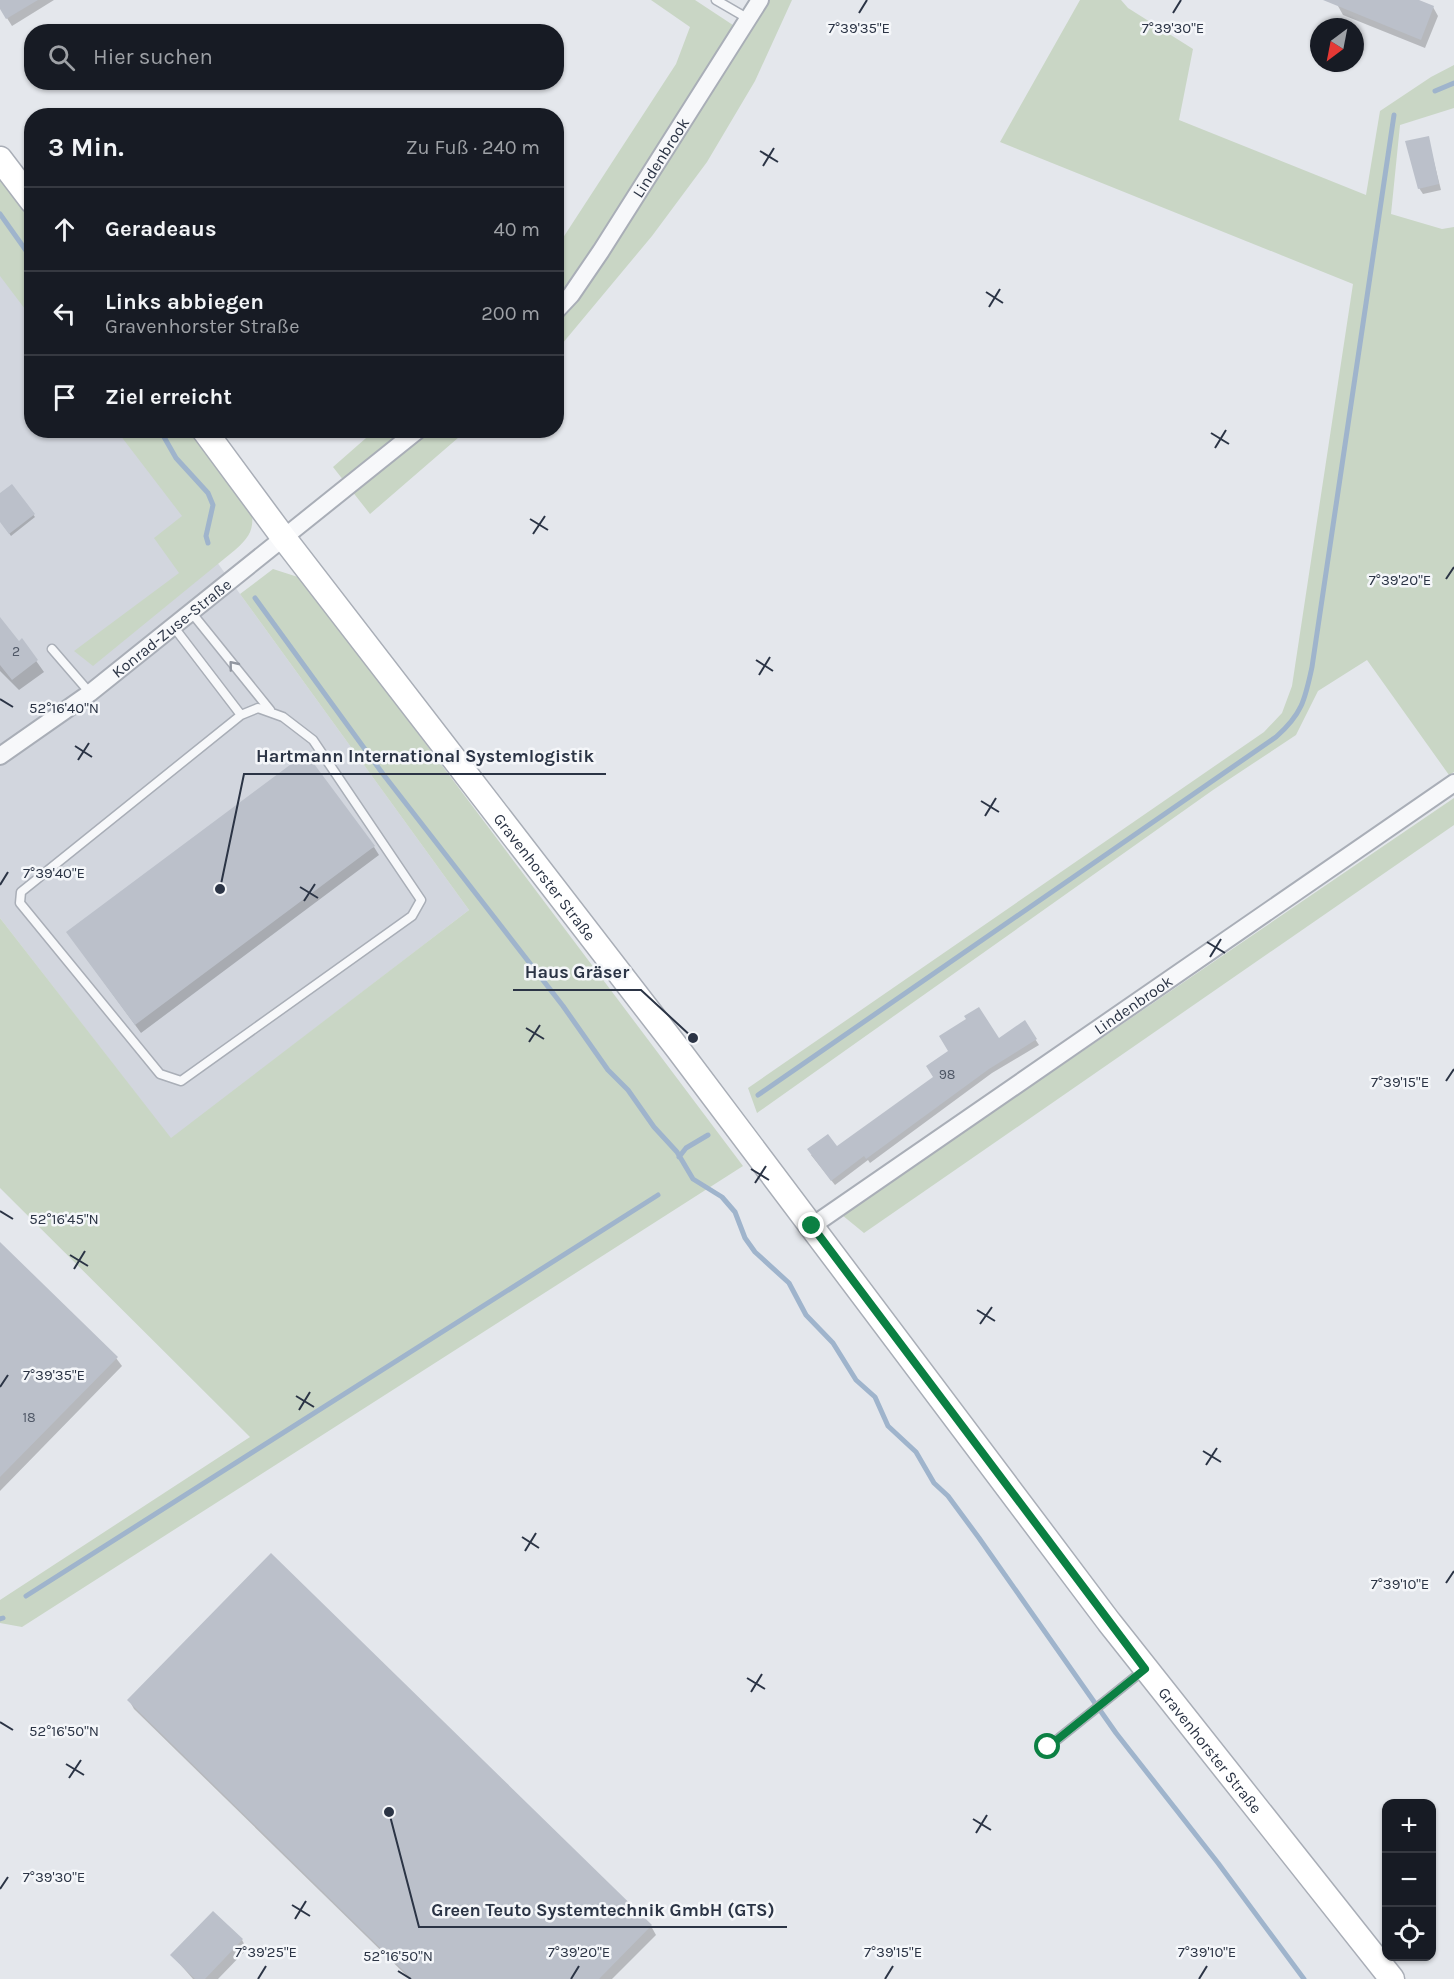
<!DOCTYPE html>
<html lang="de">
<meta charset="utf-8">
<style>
body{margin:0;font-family:Karla,sans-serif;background:#20242c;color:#f1f3f6}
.controls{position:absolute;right:18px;bottom:18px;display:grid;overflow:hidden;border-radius:12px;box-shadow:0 2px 4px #0004}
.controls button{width:54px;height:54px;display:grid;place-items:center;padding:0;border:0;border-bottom:2px solid #363941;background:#171b24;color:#f1f3f6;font:30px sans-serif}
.compass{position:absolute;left:1310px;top:18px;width:54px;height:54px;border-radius:50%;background:#171b24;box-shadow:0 2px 4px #0004;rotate:212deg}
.stop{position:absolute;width:18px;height:18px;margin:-14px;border:4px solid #0b8043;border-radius:50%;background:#fff}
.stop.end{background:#0b8043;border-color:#fff;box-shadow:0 2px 6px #0008}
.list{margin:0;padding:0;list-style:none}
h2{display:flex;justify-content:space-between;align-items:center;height:78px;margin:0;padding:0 24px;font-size:26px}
h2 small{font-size:20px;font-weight:400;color:#9ea1a6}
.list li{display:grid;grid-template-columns:39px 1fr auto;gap:18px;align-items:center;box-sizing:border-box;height:84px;padding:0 24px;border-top:2px solid #363941}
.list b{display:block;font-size:22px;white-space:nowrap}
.list p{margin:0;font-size:20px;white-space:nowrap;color:#9ea1a6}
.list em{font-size:20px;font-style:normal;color:#9ea1a6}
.icon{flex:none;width:33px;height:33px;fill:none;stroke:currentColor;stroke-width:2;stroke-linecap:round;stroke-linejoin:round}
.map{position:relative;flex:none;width:1454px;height:1979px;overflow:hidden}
.search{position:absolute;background:#171b24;box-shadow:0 2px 4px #0004;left:24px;top:24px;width:540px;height:66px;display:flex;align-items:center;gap:15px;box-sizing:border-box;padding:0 21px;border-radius:24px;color:#9ea1a6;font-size:22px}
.panel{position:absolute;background:#171b24;box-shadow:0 2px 4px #0004;left:24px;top:108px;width:540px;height:330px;border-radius:24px}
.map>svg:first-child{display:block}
.built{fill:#d2d6de}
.green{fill:#c9d6c5}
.shadow{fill:#0003}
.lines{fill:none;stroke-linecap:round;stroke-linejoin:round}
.stream{stroke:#9fb4cc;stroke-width:5}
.building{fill:#bbc0ca}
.service-casing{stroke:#a9aeb7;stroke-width:11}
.minor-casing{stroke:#a9aeb7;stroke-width:20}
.secondary-casing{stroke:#a9aeb7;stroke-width:27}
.service{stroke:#f7f8fa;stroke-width:8}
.minor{stroke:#f7f8fa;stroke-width:16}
.secondary{stroke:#fff;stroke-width:24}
.oneway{stroke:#9196a0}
.route{stroke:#0b8043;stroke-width:8}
.ticks{fill:none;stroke:#2b3445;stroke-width:2}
.labels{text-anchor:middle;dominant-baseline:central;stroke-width:5;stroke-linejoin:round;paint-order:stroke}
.number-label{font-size:14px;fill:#4f5766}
.street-label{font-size:16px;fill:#2b3445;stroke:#f4f6f9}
.ticks-label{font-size:15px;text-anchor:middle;fill:#2b3445;stroke:#f4f6f9;stroke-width:5;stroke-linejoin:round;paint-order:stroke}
.leader{fill:none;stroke:#2b3445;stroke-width:2}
.callout-dot{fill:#2b3445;stroke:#f4f6f9;stroke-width:2}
.callout-label{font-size:18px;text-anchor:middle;font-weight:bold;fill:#2b3445;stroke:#f4f6f9;stroke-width:5;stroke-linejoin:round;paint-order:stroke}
</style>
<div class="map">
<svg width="1454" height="1979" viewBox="0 0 1454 1979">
<rect width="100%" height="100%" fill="#e4e7ec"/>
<!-- built -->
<path class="built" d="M0,262l31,44 1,124 90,1 347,479 -298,229 -171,-221z"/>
<!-- green -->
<path class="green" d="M651,0h44l50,33 23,-33h24l-37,81 -48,81 -55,74 -95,114v-103l119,-183 14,-37z
M1080,0h41l7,8 65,41 -14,71 187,75 14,-84 51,-34 23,-12v43l-54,17 -9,89 51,15 12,-2v545l-5,3 -82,-115 -49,31 -22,44 -83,55 -456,323 -9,-25 516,-356 18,-19 10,-27 61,-402 -353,-142z
M0,170l31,42v105l-31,-41z
M117,431h82l53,80c2,20 -3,26 -17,39l-142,116 -19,-15 105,-78 -25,-35 28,-22z
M374,431h92l-96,83 -37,-47z
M273,569l28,9 442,588 -721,461 -22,-4v-23l250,-163 -250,-249v-270l171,220 298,-228 -229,-316z
M1454,798v27l-590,408 -22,-18z"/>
<!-- shadow -->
<path class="shadow" d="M0,0h54l-42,26 -12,-19z
M1340,0h75l18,7 5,9 -13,32 -82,-33 -5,-9z
M1428,138l13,52 -18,4 -4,-6z
M12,486l23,31 -24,19 -11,-15v-26z
M0,619l18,24 4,-2 22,31 -25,18 -19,-19z
M374,847l5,8 -238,178 -73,-100z
M968,1020l31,20 25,-18 15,23 -47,28 -122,90 -2,-3 -33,25 -24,-30 26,-7 98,-70z
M0,1244l116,114 6,8 -122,125z
M129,1700l522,226 5,9 -44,44h-202l-276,-270z
M213,1913l29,27 5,9 -29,30h-25l-21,-24z"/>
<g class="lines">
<!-- stream -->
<path class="stream" d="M1435,91l19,-8
M0,214l32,45
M160,430l16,28 32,35 5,12 -7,31 2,7
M255,598l128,176 180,232 45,64 20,20 26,37 23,25 16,27 29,18 13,15 10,26 10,14 34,31 17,32 27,28 23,37 19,17 13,29 28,26 18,31 14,13 31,42 137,195 102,130 86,116
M758,1095l518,-358c26,-23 29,-37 36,-70l82,-552
M679,1157l7,-9 22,-13
M26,1596l632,-401
M0,1619l3,-1"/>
</g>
<!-- building -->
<path class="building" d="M0,0h38l-32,19 -6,-10z
M1323,0h96l15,6 -13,34z
M1429,136l10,48 -21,5 -13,-48z
M12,484l23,30 -26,20 -9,-12v-29z
M0,617l19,24 3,-3 16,22 -26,20 -12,-15z
M306,753l69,93 -240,179 -69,-93z
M979,1007l20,31 26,-18 12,19 -48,30 -123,90 -2,-3 -33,25 -24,-32 21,-15 9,12 96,-69 -7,-11 22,-15 -9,-15 27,-17 -2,-3z
M0,1242l118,115 -118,120z
M271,1553l381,372 -53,54h-187l-285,-279z
M213,1911l30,28 -38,40h-10l-25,-24z"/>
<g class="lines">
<!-- service casing -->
<g class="service-casing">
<path id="service" d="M716,0l31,18
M191,612l79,98
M173,626l68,89
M52,649l38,44
M258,708l25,9 30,23 108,160 -9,16 -231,165 -21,-7 -140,-171 1,-11 220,-177z
M1048,1747l97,-78"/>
</g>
<!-- minor casing -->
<g class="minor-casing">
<g id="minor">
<path id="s1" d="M556,311l15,-16 30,-44 159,-251"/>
<path id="s2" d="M0,756l90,-63 328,-263"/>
<path id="s3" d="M812,1226l642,-443"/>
</g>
</g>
<!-- secondary casing -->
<g class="secondary-casing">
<g id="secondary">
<path d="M0,159l32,42"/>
<path id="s4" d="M204,430l79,107 395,512 431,573 283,357"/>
</g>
</g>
<!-- service -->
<use href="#service" class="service"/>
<!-- minor -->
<use href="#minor" class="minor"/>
<!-- secondary -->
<use href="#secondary" class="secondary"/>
</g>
<!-- one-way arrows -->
<defs><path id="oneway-chevron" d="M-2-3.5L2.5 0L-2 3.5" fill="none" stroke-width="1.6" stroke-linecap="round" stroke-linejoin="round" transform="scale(1.5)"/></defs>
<use class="oneway" href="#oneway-chevron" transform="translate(233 665) rotate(-129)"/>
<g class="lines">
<!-- route -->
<path class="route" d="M812,1226l333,443 -97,78"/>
</g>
<!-- ticks -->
<path class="ticks" d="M859,13l8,-13M1173,13l8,-13M760,151l18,11M763,166l11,-18M986,292l17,11M989,307l11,-18M1211,433l18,11M1215,448l11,-18M530,519l18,11M533,534l12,-18M1446,579l8,-12M756,660l17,11M759,675l11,-18M0,699l13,8M75,746l17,11M78,760l11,-17M981,801l18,11M985,816l11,-18M0,885l8,-13M300,887l18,11M304,901l11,-17M1207,942l18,11M1210,957l11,-18M526,1028l18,11M529,1042l11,-17M1446,1081l8,-12M751,1169l18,11M755,1183l11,-17M0,1211l13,8M70,1255l18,11M74,1269l11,-18M977,1310l18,11M980,1324l12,-17M0,1387l8,-12M296,1396l18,11M299,1410l11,-18M1203,1451l18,11M1206,1465l11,-17M522,1537l17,11M525,1551l11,-18M1446,1583l8,-12M747,1678l18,11M751,1692l11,-18M0,1722l13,8M66,1764l18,11M69,1778l12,-18M973,1819l18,11M976,1833l11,-18M0,1889l8,-12M292,1905l18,11M295,1919l11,-18M398,1971l13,8M258,1979l8,-13M571,1979l8,-13M885,1979l8,-13M1199,1979l8,-13"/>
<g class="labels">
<!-- number labels -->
<g class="number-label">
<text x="16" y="651">2</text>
<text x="947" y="1074">98</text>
<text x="29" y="1417">18</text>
</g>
<!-- street labels -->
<g class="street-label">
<text stroke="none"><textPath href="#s1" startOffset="186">Lindenbrook</textPath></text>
<text stroke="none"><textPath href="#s2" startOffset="214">Konrad-Zuse-Straße</textPath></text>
<text stroke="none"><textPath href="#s4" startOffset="562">Gravenhorster Straße</textPath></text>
<text stroke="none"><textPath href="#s3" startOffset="390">Lindenbrook</textPath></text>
<text stroke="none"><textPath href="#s4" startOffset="1660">Gravenhorster Straße</textPath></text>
</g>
</g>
<g class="ticks-label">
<text x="859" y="33">7°39'35"E</text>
<text x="1173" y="33">7°39'30"E</text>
<text x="1400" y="585">7°39'20"E</text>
<text x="64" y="713">52°16'40"N</text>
<text x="54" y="878">7°39'40"E</text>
<text x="1400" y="1087">7°39'15"E</text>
<text x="64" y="1224">52°16'45"N</text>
<text x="54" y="1380">7°39'35"E</text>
<text x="1400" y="1589">7°39'10"E</text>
<text x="64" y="1736">52°16'50"N</text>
<text x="54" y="1882">7°39'30"E</text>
<text x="266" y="1957">7°39'25"E</text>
<text x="579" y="1957">7°39'20"E</text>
<text x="893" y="1957">7°39'15"E</text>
<text x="1207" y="1957">7°39'10"E</text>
<text x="398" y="1961">52°16'50"N</text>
</g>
<!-- callouts -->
<path class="leader" d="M220 889L244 774H606M693 1038L641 990H513M389 1812L419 1927H787"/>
<g class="callout-dot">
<circle cx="220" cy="889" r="6"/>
<circle cx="693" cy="1038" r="6"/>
<circle cx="389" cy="1812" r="6"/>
</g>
<g class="callout-label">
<text x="425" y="762">Hartmann International Systemlogistik</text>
<text x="577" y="978">Haus Gräser</text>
<text x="603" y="1916">Green Teuto Systemtechnik GmbH (GTS)</text>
</g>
</svg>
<div class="controls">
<button>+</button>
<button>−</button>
<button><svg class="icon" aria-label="locate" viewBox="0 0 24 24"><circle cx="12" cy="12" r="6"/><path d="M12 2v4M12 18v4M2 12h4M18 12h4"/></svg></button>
</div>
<svg class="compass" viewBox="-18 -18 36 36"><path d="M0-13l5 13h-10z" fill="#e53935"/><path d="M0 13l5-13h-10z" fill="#9ea1a6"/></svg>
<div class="stop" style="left:1048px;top:1747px"></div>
<div class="stop end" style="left:812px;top:1226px"></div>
<div class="search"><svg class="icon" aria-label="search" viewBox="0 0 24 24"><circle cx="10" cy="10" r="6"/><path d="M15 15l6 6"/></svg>Hier suchen</div>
<section class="panel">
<h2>3 Min.<small>Zu Fuß · 240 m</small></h2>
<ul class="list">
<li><svg class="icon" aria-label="ahead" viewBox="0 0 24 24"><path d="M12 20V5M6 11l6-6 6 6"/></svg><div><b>Geradeaus</b></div><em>40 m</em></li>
<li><svg class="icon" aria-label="left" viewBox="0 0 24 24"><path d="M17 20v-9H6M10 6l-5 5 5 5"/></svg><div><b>Links abbiegen</b><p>Gravenhorster Straße</p></div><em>200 m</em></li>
<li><svg class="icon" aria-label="arrive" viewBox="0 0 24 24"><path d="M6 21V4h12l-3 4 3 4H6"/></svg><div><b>Ziel erreicht</b></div></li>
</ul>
</section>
</div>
